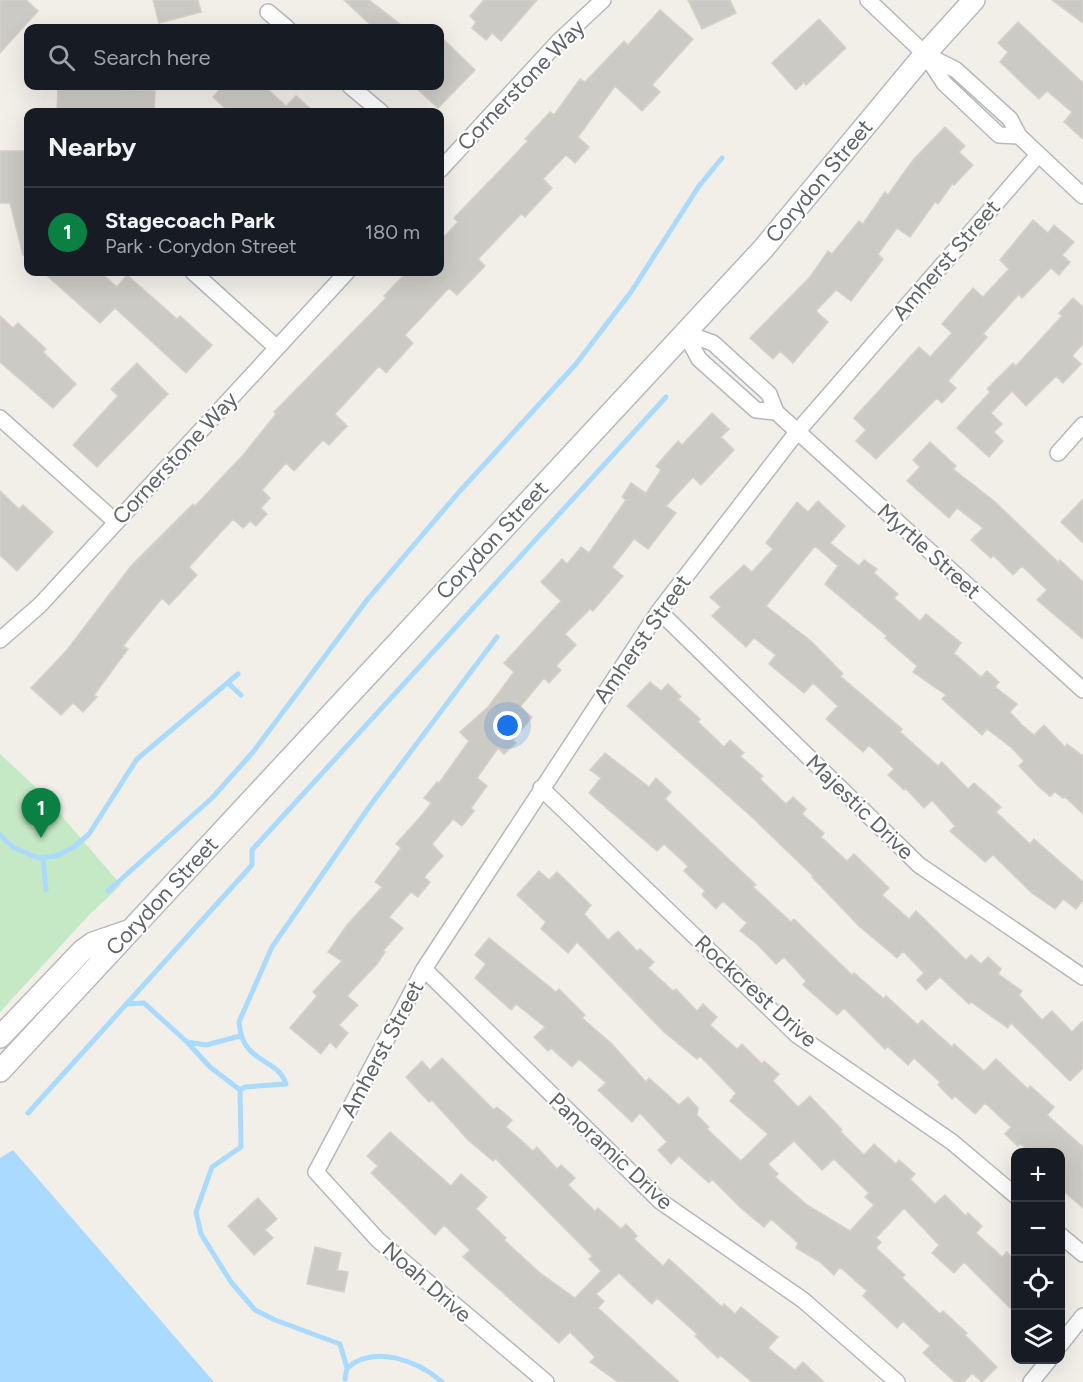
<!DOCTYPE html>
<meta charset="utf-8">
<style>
body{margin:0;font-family:Figtree,sans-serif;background:#20242c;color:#f1f3f6}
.controls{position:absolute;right:18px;bottom:18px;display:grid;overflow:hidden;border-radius:12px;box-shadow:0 6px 24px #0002}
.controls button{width:54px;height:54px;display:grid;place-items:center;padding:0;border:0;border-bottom:2px solid #363941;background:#171b24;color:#f1f3f6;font:30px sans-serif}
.you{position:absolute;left:508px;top:726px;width:21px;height:21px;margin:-15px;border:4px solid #fff;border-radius:50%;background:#1a73e8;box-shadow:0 0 0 9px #1a73e833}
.badge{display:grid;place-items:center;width:39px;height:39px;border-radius:50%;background:#0b8043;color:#fff;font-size:20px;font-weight:700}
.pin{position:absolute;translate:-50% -50px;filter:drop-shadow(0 2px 3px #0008)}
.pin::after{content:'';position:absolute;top:32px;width:21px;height:18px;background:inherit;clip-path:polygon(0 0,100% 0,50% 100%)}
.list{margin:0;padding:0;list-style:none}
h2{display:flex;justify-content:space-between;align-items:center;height:78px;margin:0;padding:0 24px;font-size:26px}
h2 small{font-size:20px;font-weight:400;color:#9ea1a6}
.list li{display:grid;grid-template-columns:39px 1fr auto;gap:18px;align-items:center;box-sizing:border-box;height:90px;padding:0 24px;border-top:2px solid #363941}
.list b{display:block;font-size:22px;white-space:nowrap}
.list p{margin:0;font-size:20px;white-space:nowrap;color:#9ea1a6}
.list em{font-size:20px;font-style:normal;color:#9ea1a6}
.icon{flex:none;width:33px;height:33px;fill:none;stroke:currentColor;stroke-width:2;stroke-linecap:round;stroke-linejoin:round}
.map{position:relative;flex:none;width:1083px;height:1382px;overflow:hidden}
.search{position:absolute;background:#171b24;box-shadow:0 6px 24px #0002;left:24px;top:24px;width:420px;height:66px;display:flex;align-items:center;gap:15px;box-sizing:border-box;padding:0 21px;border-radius:12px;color:#9ea1a6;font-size:22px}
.panel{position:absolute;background:#171b24;box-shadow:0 6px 24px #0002;left:24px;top:108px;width:420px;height:168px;border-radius:12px}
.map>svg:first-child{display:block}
.green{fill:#c5e8c5}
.water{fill:#aadaff}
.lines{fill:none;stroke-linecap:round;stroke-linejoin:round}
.stream{stroke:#aadaff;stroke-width:5}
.building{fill:#cccac5;stroke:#d6d1c6;stroke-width:1.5;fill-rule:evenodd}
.minor-casing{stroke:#b5b8bc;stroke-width:18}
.secondary-casing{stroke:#b6babf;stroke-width:24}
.minor{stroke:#fff;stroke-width:15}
.secondary{stroke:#fff;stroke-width:21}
.labels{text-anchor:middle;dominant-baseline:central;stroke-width:4.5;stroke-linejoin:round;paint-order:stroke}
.street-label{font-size:22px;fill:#5f6368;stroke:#fff}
</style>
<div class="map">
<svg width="1083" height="1382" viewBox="0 0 1083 1382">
<rect width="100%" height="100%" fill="#f1efe8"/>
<!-- green -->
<path class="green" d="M0,754l41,38 80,93 -33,31 -88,96z"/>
<!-- water -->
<path class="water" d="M13,1150l201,232h-214v-224z"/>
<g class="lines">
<!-- stream -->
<path class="stream" d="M228,683l13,12
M0,835l13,12 25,11 18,-2 18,-9 15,-13 48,-75 101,-85
M43,858l3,32
M108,891l104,-93 41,-46 114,-152 92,-108 117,-128 55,-72 68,-106 23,-28
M126,1004l18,-1 43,39 19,3 34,-9
M187,1042l23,25 30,23
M28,1113l224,-248v-15l414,-453
M345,1379l2,-11
M442,1382c-24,-21 -67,-38 -95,-14l-7,-24 -65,-24 -20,-10 -24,-28 -30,-48 -5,-22 16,-45 29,-20 -1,-57 5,-3 41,-3c-9,-28 -44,-19 -47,-62l33,-75 97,-140 128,-170"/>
</g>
<!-- building -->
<path class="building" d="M0,0h26l12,11 -38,42z
M153,0h45l3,12 -42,11z
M344,0h25l36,28h-31z
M484,0h53l-36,41 -9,-8 -6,7 -14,-12 4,-6 -6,-6z
M688,0h42l6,13 -34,16z
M1052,0h31v23z
M660,10l33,29 -41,46 8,7 -18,19 -27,-25 -37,51 11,10 -14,16 -9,-8 -23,24 9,9 -27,29 -4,-3 -43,45 7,7 -28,29 -8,-7 -44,47 8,8 -27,30 -7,-7 -44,48 12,12 -18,19 -6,-5 -29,31 -8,-8 -24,27 8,8 -9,10 6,6 -11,12 -6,-5 -7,7 -10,-9 -44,48 8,8 -28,30 -7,-7 -39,48 5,3 -34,46 3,2 -14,15 -10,-9 -12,12 -30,-27 36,-38 64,-84 62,-62 2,2 49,-52 32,-40 -2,-2 112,-114 -2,-2 23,-24h33v-31l18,-19 -4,-4 74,-77 -3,-2 25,-27 4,3 26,-36 5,3 39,-41 4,4z
M819,19l27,29 -40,37 -2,-3 -8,8 -24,-27z
M1018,22l65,61v56l-19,-17 8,-10 -25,-21 -8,8 -39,-37 8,-10 -10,-9z
M440,36l35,34 -37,38 -24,-22h26z
M58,86l97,5 -1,21h-97z
M223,86h41l22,20 10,-10 18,16h-85l-16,-15z
M945,127l20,19 -6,6 14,13 -19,20 -1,-2 -15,21 -3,-2 -25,35 -13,-9 -19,26 5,5 -32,42 -15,-11 -20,21 12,11 -35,41 -13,-12 -7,8 -23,-21 60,-61 18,-26 4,3 27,-33 4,3 22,-32 3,3 25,-35z
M0,151h28v104h-5l-13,-52h-10z
M1033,220l15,13 6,-8 20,17 -12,13 8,7 -11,13 -8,-7 -29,30 -3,-4 -36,40 4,3 -39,44 8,7 -14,15 -5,-5 -61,61 -20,-18 10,-11 -12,-12 65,-71 11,10 22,-24 -10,-9 31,-36 10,9 26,-28 -9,-9z
M43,272h57l17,15 10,-12 50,44 3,-3 32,29 -26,28 -71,-65 -15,15z
M1073,298l10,9v37l-11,12 9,8 -18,19 -7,-7 -30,30 -14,-15 -21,22 11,11 -8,8 9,9 -14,16 -32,-29 33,-36 -3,-3 26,-26 3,3 46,-50 -3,-3z
M0,316l13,12 5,-5 28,26 -3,3 33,32 -23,24 -53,-46z
M137,363l31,31 -71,73 -24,-22 45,-49 -7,-7z
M712,413l17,16 -8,8 13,13 -33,35 -8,-8 -27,29 10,7 -28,36 -14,-10 -22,28 11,9 -30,35 -3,-2 -25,25 11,11 -20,21 5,4 -12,13 -5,-5 -24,29 12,10 -19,23 3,3 -12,11 -6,-6 -21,30 10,8 -16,22 3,3 -12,15 -9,-7 -21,25 11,12 -19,21 6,5 -12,15 -7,-5 -22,25 14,11 -20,23 2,1 -8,12 -30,32 11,9 -19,20 9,8 -12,15 -6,-6 -9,12 -31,-26 27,-32 -4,-4 29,-31 -14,-9 19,-27 35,-38 -7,-5 26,-34 -5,-4 27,-30 8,-11 -7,-5 13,-16 2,1 30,-42 -9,-9 28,-25 26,-35 -10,-9 57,-62 -20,-19 21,-23 5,5 14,-17 8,6 37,-53 -4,-3 9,-14 15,10 15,-23 -5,-4 22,-25 4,4z
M930,442l26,24 -3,3 41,32 64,61 2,-2 23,22v57l-46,-39 10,-10 -25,-24 -9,9 -20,-20 -2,3 -20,-18 12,-12 -26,-20 -8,10 -42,-37 13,-14 -7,-7z
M0,491l19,18 4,-4 30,27 -36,39 -17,-16z
M1083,499v44l-22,-21z
M818,501l27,25 -15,17 29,23 5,-6 13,9 -3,4 24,21 -4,4 26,23 6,-7 35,29 -7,10 27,24 6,-6 12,11 -4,5 22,17 -7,8 12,13 12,10 10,-10 21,22 2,-3 16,12v58l-18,-17 -2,1 -8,-6 -5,4 -10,-8 -21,-22 5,-5 -12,-13 -25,-19 -5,6 -40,-36 4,-4 -33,-23 4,-6 -32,-28 2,-2 -62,-52 13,-18 -23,-20 -49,60 46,36 31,32 -3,2 62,53 -2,3 38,34 4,-4 26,27 6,-6 27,24 -5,5 34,32 4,-5 49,43v18l-7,9 -13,-10 -8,10 -23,-16 -39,-38 -8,7 -35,-31 5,-5 -23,-26 -8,8 -19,-20 -1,2 -16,-15 6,-6 -25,-24 -6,7 -37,-33 12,-13 -25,-23 -9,10 -35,-29 7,-9 -22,-17 -8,9 -34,-31 9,-9 -11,-10 34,-32 8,7 21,-23 -7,-6 31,-41 11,10z
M650,682l11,9 7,-7 13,13 -3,2 22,20 -2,3 26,25 6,-7 14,13 -4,3 23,20 -3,3 26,25 7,-7 13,12 -4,5 22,19 -3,4 26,24 7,-7 35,34 -7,7 27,24 7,-8 50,49 5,-5 10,9 7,-7 13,12 -3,5 24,17 -3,4 23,25 10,-9 20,21 11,-11v47l-13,13 -59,-58 -3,5 -37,-26 -2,2 -29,-27 -14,13 -9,-10 7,-7 -21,-22 -6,7 -38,-32 -47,-49 1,-1 -60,-58 -126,-112z
M605,753l44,34 7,-9 15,14 -6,7 91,86 -3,2 38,35 3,-3 58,56 2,-2 30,26 2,-3 32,29 4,-5 30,27 2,-3 30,27 12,-12 32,30 2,-3 24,21 -7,8 36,32v61l-23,-20v-36h-30l-10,-8 -2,2 -13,-12 6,-7 -26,-24 -10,11 -20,-18 -3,3 -14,-14 2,-3 -26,-24 -6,7 -21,-19 -2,3 -41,-41 -7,7 -34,-30 3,-4 -22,-24 -8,7 -19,-20 -17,-13 7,-8 -24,-22 -7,8 -14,-14 3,-4 -21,-20 4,-5 -24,-22 -7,7 -68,-58 12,-15 -11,-8z
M539,871l10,9 8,-8 34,33 -7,9 24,26 10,-9 19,20 3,-2 14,13 -6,6 25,23 3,-2 21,22 6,-7 14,13 -7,8 27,24 5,-5 20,20 2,-3 15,13 -6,7 25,26 12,-11 32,34 -2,1 24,24 10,-11 22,20 3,-4 16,14 -5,5 25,25 10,-9 21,21 2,-3 14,13 -6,7 26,24 5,-5 9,9v53l-52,-52 -10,11 -22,-20 7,-8 -35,-37 -28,30 5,4 -5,6 29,27 -3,3 38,36 3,-3 24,22 -2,2 32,32 -15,15 -10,-9 -8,9h-9l-32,-29 7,-7 -27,-25 -6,7 -34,-32 4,-5 -27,-24 -6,8 -14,-13 -24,-14 2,-5 -27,-24 -7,8 -22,-18 -30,-30 -3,4 -30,-27 -8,8 -13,-14 9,-8 -27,-29 -8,9 -34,-32 8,-7 -27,-24 -7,8 -21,-19 -3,3 -14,-14 11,-10 -29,-23 -5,6 -36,-32 11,-14 -11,-9 14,-17 67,54 3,-3 26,26 -3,3 29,25 35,39 3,-4 30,27 9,-8 10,11 -1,7 12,12 -2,2 34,32 27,-27 -38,-33 6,-8 -36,-37 -3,3 -33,-27 -87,-90 -9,11 -27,-24 5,-7 -29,-27zM794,1141l28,29 12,-11 35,34 -4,4 9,8 -24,26 -43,-26 -32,-28 3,-3 -10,-10z
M442,1058l52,52 3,-3 15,13 -6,7 27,24 4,-4 20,22 4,-4 14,13 -7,7 27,26 3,-3 23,21 5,-5 11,12 -3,3 29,27 6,-7 53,48 2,-3 11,10 6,-7 37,30 -10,11 27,22 8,-8 21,20h-72l-32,-27 -2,3 -23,-22 2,-2 -40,-36 -5,6 -33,-31 -23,21 8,7 -6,7 81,74h-61l-28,-20 5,-5 -25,-25 -11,11 -96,-86 7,-7 -26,-25 -9,10 -64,-62 7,-7 -11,-10 23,-24 61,54 10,-12 26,23 -11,12 30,29 -2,2 36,33 35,25 26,-27 -12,-12 3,-3 -97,-98 -2,3 -25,-21 -36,-40 -3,2 -23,-25 16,-16 8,9z
M258,1198l19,21 -12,11 8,8 -19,17 -26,-29z
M315,1247l26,6 -4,17 11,2 -4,20 -37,-8z"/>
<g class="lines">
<!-- minor casing -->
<g class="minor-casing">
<path id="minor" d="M868,0l57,54 19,29 55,52 20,1
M268,12l19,16
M925,54l31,16 54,49 9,17 64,60
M350,86l31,26
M440,170l118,-128 45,-42
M193,272l84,76
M685,333l28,10 56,51 7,18 307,278
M685,333l14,26 57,51 20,2
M0,418l116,104
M1058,453l25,-28
M659,611l260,254 164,112
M0,640l40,-35 307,-333
M541,788l256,247 155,107 64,54
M424,969l236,232 143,99 94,82
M1060,1235l23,19
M1060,1345l23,-29
M546,1382l-168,-142 -62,-68 108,-203 235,-358 138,-179 241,-277
M1031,1382l18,-22"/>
</g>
<!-- secondary casing -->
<g class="secondary-casing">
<path id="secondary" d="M0,1037l82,-86 11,-8 35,-12
M0,1071l763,-822 162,-195 49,-54"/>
</g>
<!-- minor -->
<use href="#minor" class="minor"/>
<!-- secondary -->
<use href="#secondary" class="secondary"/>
</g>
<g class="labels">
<!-- street labels -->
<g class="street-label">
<text transform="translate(521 85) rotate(-46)">Cornerstone Way</text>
<text transform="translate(819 181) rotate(-50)">Corydon Street</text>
<text transform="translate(946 260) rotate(-49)">Amherst Street</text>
<text transform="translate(175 458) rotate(-47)">Cornerstone Way</text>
<text transform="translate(492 540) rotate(-47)">Corydon Street</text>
<text transform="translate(929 551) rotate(42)">Myrtle Street</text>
<text transform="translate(642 639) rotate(-55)">Amherst Street</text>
<text transform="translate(860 807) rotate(44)">Majestic Drive</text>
<text transform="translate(162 896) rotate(-47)">Corydon Street</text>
<text transform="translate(756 991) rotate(42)">Rockcrest Drive</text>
<text transform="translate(382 1049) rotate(-62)">Amherst Street</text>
<text transform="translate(611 1151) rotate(43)">Panoramic Drive</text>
<text transform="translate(427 1282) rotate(41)">Noah Drive</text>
</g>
</g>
</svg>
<div class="controls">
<button>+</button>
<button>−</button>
<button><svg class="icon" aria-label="locate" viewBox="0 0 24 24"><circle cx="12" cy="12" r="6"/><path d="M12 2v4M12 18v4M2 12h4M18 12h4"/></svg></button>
<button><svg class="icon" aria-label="layers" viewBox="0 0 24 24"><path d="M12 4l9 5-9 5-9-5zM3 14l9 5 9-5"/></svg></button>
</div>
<div class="you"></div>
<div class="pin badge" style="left:41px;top:838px">1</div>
<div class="search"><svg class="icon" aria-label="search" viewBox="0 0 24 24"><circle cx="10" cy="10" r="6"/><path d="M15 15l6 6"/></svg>Search here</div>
<section class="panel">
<h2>Nearby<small></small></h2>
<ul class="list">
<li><span class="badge">1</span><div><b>Stagecoach Park</b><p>Park · Corydon Street</p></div><em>180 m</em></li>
</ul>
</section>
</div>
